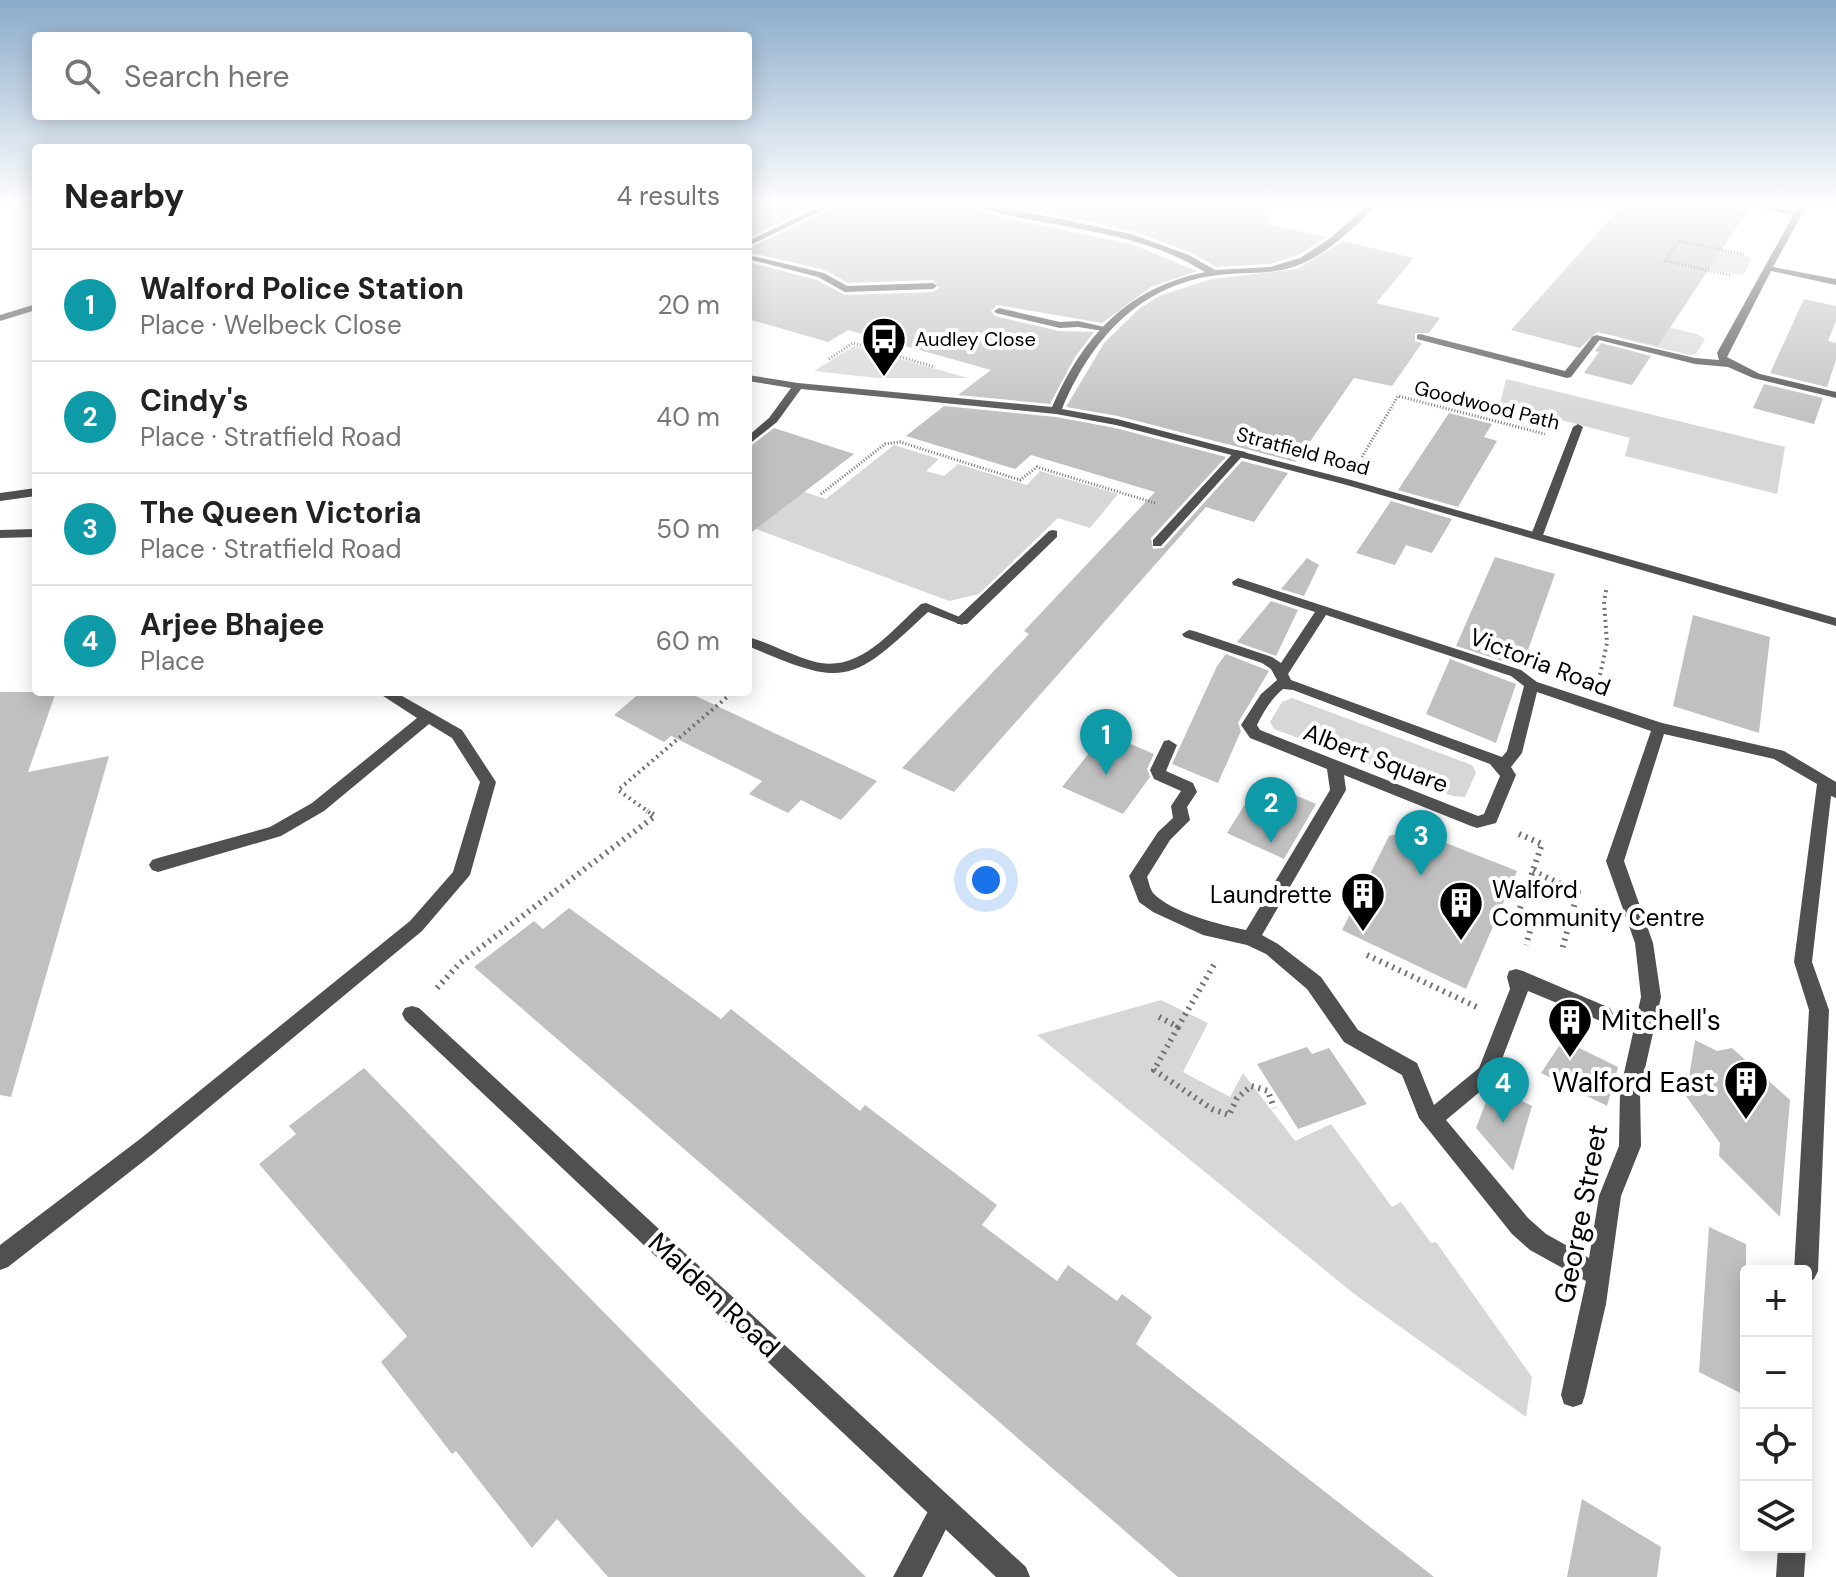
<!DOCTYPE html>
<meta charset="utf-8">
<style>
body{margin:0;font-family:"DM Sans",sans-serif;background:#f6f6f6;color:#222}
.controls{position:absolute;right:24px;bottom:24px;display:grid;overflow:hidden;border-radius:8px;box-shadow:0 4px 20px #0003}
.controls button{width:72px;height:72px;display:grid;place-items:center;padding:0;border:0;border-bottom:2px solid #e0e0e0;background:#fff;color:#222;font:40px sans-serif}
.you{position:absolute;left:986px;top:880px;width:28px;height:28px;margin:-20px;border:6px solid #fff;border-radius:50%;background:#1a73e8;box-shadow:0 0 0 12px #1a73e833}
.badge{display:grid;place-items:center;width:52px;height:52px;border-radius:50%;background:#7c3aed;color:#fff;font-size:26px;font-weight:700}
.pin{position:absolute;translate:-50% -66px;filter:drop-shadow(0 2px 4px #0008)}
.pin::after{content:'';position:absolute;top:42px;width:28px;height:24px;background:inherit;clip-path:polygon(0 0,100% 0,50% 100%)}
.list{margin:0;padding:0;list-style:none}
h2{display:flex;justify-content:space-between;align-items:center;height:104px;margin:0;padding:0 32px;font-size:34px}
h2 small{font-size:26px;font-weight:400;color:#767676}
.list li{display:grid;grid-template-columns:52px 1fr auto;gap:24px;align-items:center;box-sizing:border-box;height:112px;padding:0 32px;border-top:2px solid #e0e0e0}
.list b{display:block;font-size:30px;white-space:nowrap}
.list p{margin:0;font-size:26px;white-space:nowrap;color:#767676}
.list em{font-size:26px;font-style:normal;color:#767676}
.icon{flex:none;width:44px;height:44px;fill:none;stroke:currentColor;stroke-width:2;stroke-linecap:round;stroke-linejoin:round}
.map{position:relative;flex:none;width:1836px;height:1577px;overflow:hidden}
.search{position:absolute;background:#fff;box-shadow:0 4px 20px #0003;left:32px;top:32px;width:720px;height:88px;display:flex;align-items:center;gap:20px;box-sizing:border-box;padding:0 28px;border-radius:8px;color:#767676;font-size:30px}
.panel{position:absolute;background:#fff;box-shadow:0 4px 20px #0003;left:32px;top:144px;width:720px;height:552px;border-radius:8px}
.map>svg:first-child{display:block}
.green{fill:#d7d7d7}
.building{fill:#c0c0c0}
.lines{fill:none;stroke-linecap:round;stroke-linejoin:round}
.path-far2{stroke:#727272;stroke-width:3;stroke-dasharray:1 2;stroke-linecap:butt}
.path-far1{stroke:#727272;stroke-width:4;stroke-dasharray:2 4;stroke-linecap:butt}
.path{stroke:#727272;stroke-width:6;stroke-dasharray:2 5;stroke-linecap:butt}
.service{fill:#505050;fill-rule:evenodd}
.minor{fill:#505050;fill-rule:evenodd}
.tertiary{fill:#505050;fill-rule:evenodd}
.labels{text-anchor:middle;dominant-baseline:central;stroke-width:8;stroke-linejoin:round;paint-order:stroke}
.far-poi-label{font-size:20px;fill:#000;stroke:#fff;text-anchor:start}
.far-street-label{font-size:20px;fill:#000;stroke:#fff}
.street-label{font-size:24px;fill:#000;stroke:#fff}
.poi-label{font-size:24px;fill:#000;stroke:#fff;text-anchor:start}
.near-poi-label{font-size:28px;fill:#000;stroke:#fff;text-anchor:start}
.near-street-label{font-size:28px;fill:#000;stroke:#fff}
</style>
<div class="map">
<svg width="1836" height="1577" viewBox="0 0 1836 1577">
<rect width="100%" height="100%" fill="#fff"/>
<!-- green -->
<path class="green" d="M1689,244l57,12 6,3 -9,16 -66,-12z
M1609,313l88,21 8,5 -9,15 -7,1 -66,-16 -7,-4z
M854,346l114,32h-91l-63,-7z
M1506,379l279,68 -8,47 -152,-38 5,-18 -130,-34z
M894,445l45,14 -13,12 18,5 14,-12 69,21 13,-14 78,23 -28,34 -32,-10 -79,76 -30,7 -201,-75 23,-45 55,18z
M1292,698l180,67 4,8 -11,24 -12,-1 -179,-67 -4,-7 12,-20z
M1161,1000l47,23 -25,49 47,25 13,-24 52,68 36,-17 61,83 9,-5 30,41 5,-1 96,135 -6,40 -173,-124 -316,-258z"/>
<!-- building -->
<path class="building" d="M748,203h72l-72,35z
M841,203h127l32,14 131,27 66,27 -46,16 -49,36 -105,-18 -6,6 4,5 64,15 35,1 -19,25 -25,47 -92,-9 33,-25 -143,-40 -20,12 -80,-23v-57l69,18 28,15 88,-3 6,-4 -6,-8 -85,3 -23,-13 -77,-18v-3z
M1001,203h271l-4,21 58,13 -27,18 -30,9 -53,3 -26,-15 -58,-21z
M1624,203h90l34,7 -90,136 -61,-14 -17,16 -69,-18z
M1343,241l71,17 -38,45 64,15 -11,15h-14v8l7,2 -30,43 -38,-8 -58,84 -178,-46 -52,-9 38,-64 36,-35 21,-13 51,-16 85,-10z
M1804,299l32,7v15l-8,20 8,2v17l-9,27 -57,-14z
M1601,343l50,13 -19,29 -48,-12 15,-21 -4,-1z
M1764,384l59,14 -9,26 -61,-16z
M944,406l112,11 59,11 111,29 -75,81 2,11 10,-1 79,-87 46,12 -34,49 -48,-15 -252,285 -52,-24 127,-134 -5,-3 131,-139 -124,-37 -16,14 -109,-33z
M1449,413l43,11 -8,13 13,4 -39,66 -60,-17z
M774,428l80,26 -106,81v-87z
M1391,501l61,18 -20,34 -26,-8 -11,20 -39,-12z
M1495,557l60,17 -33,93 -66,-21z
M1307,558l12,7 -15,31 -23,-7z
M1271,601l27,9 -22,46 -39,-14z
M1693,615l77,22 -11,96 -86,-27z
M1226,654l43,17 -31,52 3,8 -23,52 -46,-19 45,-98z
M1450,659l66,25 -20,59 -70,-29z
M0,692h56l-28,80 81,-16 -98,341 -11,-2z
M641,692h46l190,89 -36,39 -40,-20 -13,13 -39,-19 13,-13 -91,-45 -7,6 -50,-27z
M1105,733l49,21 -7,15 3,8 -27,37 -61,-27z
M1260,780l56,24 -32,55 -57,-26z
M1413,830l104,41 -51,118 -124,-59 47,-94z
M569,908l152,111 10,-10 129,102 5,-6 132,100 -15,20 75,56 11,-16 49,36 5,-7 30,23 -16,27 298,233h-256l-704,-610 60,-46 9,8z
M1563,1040l55,27 -11,39 -66,-33z
M1695,1040l22,11 15,-3 58,52 -10,117 -61,-61 1,-13 -34,-47z
M1307,1047l5,7 17,-6 38,56 -69,25 -41,-65z
M364,1068l436,444 66,65h-258l-51,-58 -25,29 -76,-97 -4,3 -71,-92 26,-26 -148,-172 37,-30 -7,-8z
M1492,1086l40,20 -19,65 -37,-43z
M1709,1227l37,17v152l-47,-24z
M1582,1499l79,48 -4,30h-90z"/>
<g class="lines">
<!-- path-far2 -->
<path class="path-far2" d="M1730,275l-65,-14 14,-20 66,14
M829,359l24,-16 82,24
M1362,457l36,-61 147,38
M821,494l64,-50 15,-2 120,38 17,-13 118,36"/>
<!-- path-far1 -->
<path class="path-far1" d="M1600,675l7,-32 -3,-42 3,-15
M650,813l-32,-23 115,-98"/>
<!-- path -->
<path class="path" d="M1519,834l23,10 -23,67 11,20 -4,14
M1533,871l45,21 -16,58
M1367,955l110,52
M437,988l23,-25 195,-147 -8,-5
M1159,1017l19,10 37,-64
M1178,1027l-24,43 58,39 17,6 8,-17 14,-12 17,5 6,17"/>
<!-- service -->
<path class="service" d="M1737,203h17l48,11 -4,2z
M748,255l76,18 23,13 86,-3 4,3 -4,3 -88,3 -27,-15 -70,-18z
M999,308l61,14 18,-1 31,7 -5,3 -26,-4 -18,1 -64,-15 -2,-2z
M1420,334l145,37 28,-35 8,2 -30,39 -4,1 -150,-39v-4z
M1578,424l5,3 -40,108 -2,3h-8l-2,-3 42,-108z
M1236,450l10,2 -85,94h-8v-6z
M36,488v8l-36,5v-8z
M36,529v8l-36,1v-8z
M1053,530l4,1v6l-90,87h-10v-6l92,-87z
M1238,578l283,92 16,12 125,41 122,28 52,31v16l-5,-2 -19,166 17,48 -11,261 -4,8 -8,4v-12h-12l15,-261 -15,-48 23,-178 -43,-25 -110,-25 -40,127 29,82 8,54 -21,94 1,55 -20,50 -15,108 -21,91 -3,9 -9,3 -9,-3 -3,-9 25,-114 -56,-31 -18,-16 -93,-116 -17,-43 -58,-33 -37,-53 -41,-35 -19,-9 -44,-10 -50,-23 -14,-10 -10,-26 29,-44 15,-14 -2,-12 10,-15 -27,-12 -4,-9 14,-29 5,-1 8,5 -11,26 27,12 4,9 -10,15 3,13 -20,20 -23,37c2,5 3,13 7,17 19,19 67,31 92,36l84,-140 -3,-21 -77,-31 -9,-13 20,-31 16,-14 -6,-11 -9,-6 -78,-26 -2,-3 7,-4 5,1 78,26 9,6 34,-51 -82,-27 -1,-3zM1326,615l185,61 13,10 -17,65 -5,6 -211,-77 -3,-6zM1283,689l10,1 197,74 10,12 -16,38 -6,2 -218,-86 -3,-5c7,-14 14,-26 26,-36zM1537,692l114,39 -45,130 29,82 6,54 -21,94 -1,55 -20,50 -10,62 -43,-24 -18,-16 -82,-98 48,-40 34,-89 75,31 7,-2 3,-6 -3,-6 -87,-37 -7,-2 -7,2 -2,6 3,12 -31,79 -45,37 -17,-42 -59,-33 -37,-53 -43,-33 -16,-9 84,-145 -2,-15 127,51 6,2 19,-5 20,-48 -5,-8 11,-14z
M377,692h18l67,38 34,52 -26,93 -48,56 -268,222 -146,114 -8,3v-25l140,-106 270,-218 43,-49 27,-90 -28,-44 -23,-14 -105,87 -43,25 -123,36 -6,-2 -3,-5 3,-5 6,-2 112,-31 42,-24 105,-85z
M943,1496l9,4 4,9 -34,68h-29l41,-77z
M1778,1547h28l-2,30h-28z"/>
<!-- minor -->
<path class="minor" d="M25,203h7l4,6v7z
M828,203h10l-90,43v-5z
M971,203h13l147,31 58,21 26,15 55,-3 30,-9 29,-19 42,-36h8c-23,23 -52,52 -83,63 -28,10 -57,5 -85,10 -75,12 -121,66 -149,133l55,10 234,61 485,138v8l-493,-142 -227,-59 -60,-11 -255,-25 -24,33 -29,23v-9l21,-18 22,-30 -43,-7v-6l50,8 254,24c31,-71 75,-119 153,-135 -47,-29 -97,-38 -151,-48 -27,-5 -58,-9 -83,-21z
M1800,203h8l-35,64 63,12v6l-65,-14 -44,86 33,17 76,18v6l-83,-20 -25,-11 -33,-3 -104,-26 5,-3 99,23 24,2 -2,-7z
M926,603l43,18 -7,4 -34,-13c-77,72 -82,76 -180,34v-9c22,6 42,18 64,24 46,14 78,-29 109,-57z
M412,1006l7,2 607,559 4,10h-34l-591,-557 -3,-6 3,-6z"/>
<!-- tertiary -->
<path class="tertiary" d="M36,304v6l-36,11v-6z"/>
</g>
<!-- sky -->
<linearGradient id="sky" x2="0" y2="1"><stop stop-color="#8aabca"/><stop offset="0.48" stop-color="#fff"/><stop offset="1" stop-color="#fff" stop-opacity="0"/></linearGradient>
<rect width="1836" height="424" fill="url(#sky)"/>
<!-- icons -->
<defs>
<g id="bus-pin" transform="scale(2.3)"><path d="M0 17L-7.5 6A9.5 9.5 0 1 1 7.5 6Z" fill="#000" stroke="#fff"/><path d="M-5-6H5V4H4V6H2V4H-2V6H-4V4H-5ZM-3.5-4V0h7V-4ZM-3.5 1.2v1.5H-2V1.2ZM2 1.2v1.5H3.5V1.2Z" fill="#fff"/></g>
<g id="building-pin" transform="scale(2.3)"><path d="M0 17L-7.5 6A9.5 9.5 0 1 1 7.5 6Z" fill="#000" stroke="#fff"/><path d="M-4-6H4V6H1V3H-1V6H-4ZM-2.5-4.3h1.7v1.8h-1.7ZM.8-4.3h1.7v1.8H.8ZM-2.5-1h1.7V.8h-1.7ZM.8-1h1.7V.8H.8Z" fill="#fff"/></g>
</defs>
<g fill-rule="evenodd">
<use href="#bus-pin" x="884" y="339"/>
<use href="#building-pin" x="1363" y="894"/>
<use href="#building-pin" x="1461" y="903"/>
<use href="#building-pin" x="1570" y="1020"/>
<use href="#building-pin" x="1746" y="1082"/>
</g>
<g class="labels">
<!-- far-poi labels -->
<g class="far-poi-label">
<text x="915" y="339">Audley Close</text>
</g>
<!-- far-street labels -->
<g class="far-street-label">
<text transform="translate(1487 405) rotate(14)">Goodwood Path</text>
<text transform="translate(1303 451) rotate(15)">Stratfield Road</text>
</g>
<!-- street labels -->
<g class="street-label">
<text transform="translate(1540 662) rotate(21)">Victoria Road</text>
<text transform="translate(1376 758) rotate(21)">Albert Square</text>
</g>
<!-- poi labels -->
<g class="poi-label">
<text x="1492" y="889">Walford<tspan x="1492" dy="28">Community Centre</tspan></text>
<text x="1332" y="894" text-anchor="end">Laundrette</text>
</g>
<!-- near-poi labels -->
<g class="near-poi-label">
<text x="1601" y="1020">Mitchell's</text>
<text x="1715" y="1082" text-anchor="end">Walford East</text>
</g>
<!-- near-street labels -->
<g class="near-street-label">
<text transform="translate(1581 1214) rotate(-79)">George Street</text>
<text transform="translate(714 1295) rotate(43)">Malden Road</text>
</g>
</g>
</svg>
<div class="controls">
<button>+</button>
<button>−</button>
<button><svg class="icon" aria-label="locate" viewBox="0 0 24 24"><circle cx="12" cy="12" r="6"/><path d="M12 2v4M12 18v4M2 12h4M18 12h4"/></svg></button>
<button><svg class="icon" aria-label="layers" viewBox="0 0 24 24"><path d="M12 4l9 5-9 5-9-5zM3 14l9 5 9-5"/></svg></button>
</div>
<div class="you"></div>
<div class="pin badge" style="left:1106px;top:775px;background:#0f9aa8">1</div>
<div class="pin badge" style="left:1271px;top:843px;background:#0f9aa8">2</div>
<div class="pin badge" style="left:1421px;top:876px;background:#0f9aa8">3</div>
<div class="pin badge" style="left:1503px;top:1123px;background:#0f9aa8">4</div>
<div class="search"><svg class="icon" aria-label="search" viewBox="0 0 24 24"><circle cx="10" cy="10" r="6"/><path d="M15 15l6 6"/></svg>Search here</div>
<section class="panel">
<h2>Nearby<small>4 results</small></h2>
<ul class="list">
<li><span class="badge" style="background:#0f9aa8">1</span><div><b>Walford Police Station</b><p>Place · Welbeck Close</p></div><em>20 m</em></li>
<li><span class="badge" style="background:#0f9aa8">2</span><div><b>Cindy's</b><p>Place · Stratfield Road</p></div><em>40 m</em></li>
<li><span class="badge" style="background:#0f9aa8">3</span><div><b>The Queen Victoria</b><p>Place · Stratfield Road</p></div><em>50 m</em></li>
<li><span class="badge" style="background:#0f9aa8">4</span><div><b>Arjee Bhajee</b><p>Place</p></div><em>60 m</em></li>
</ul>
</section>
</div>
